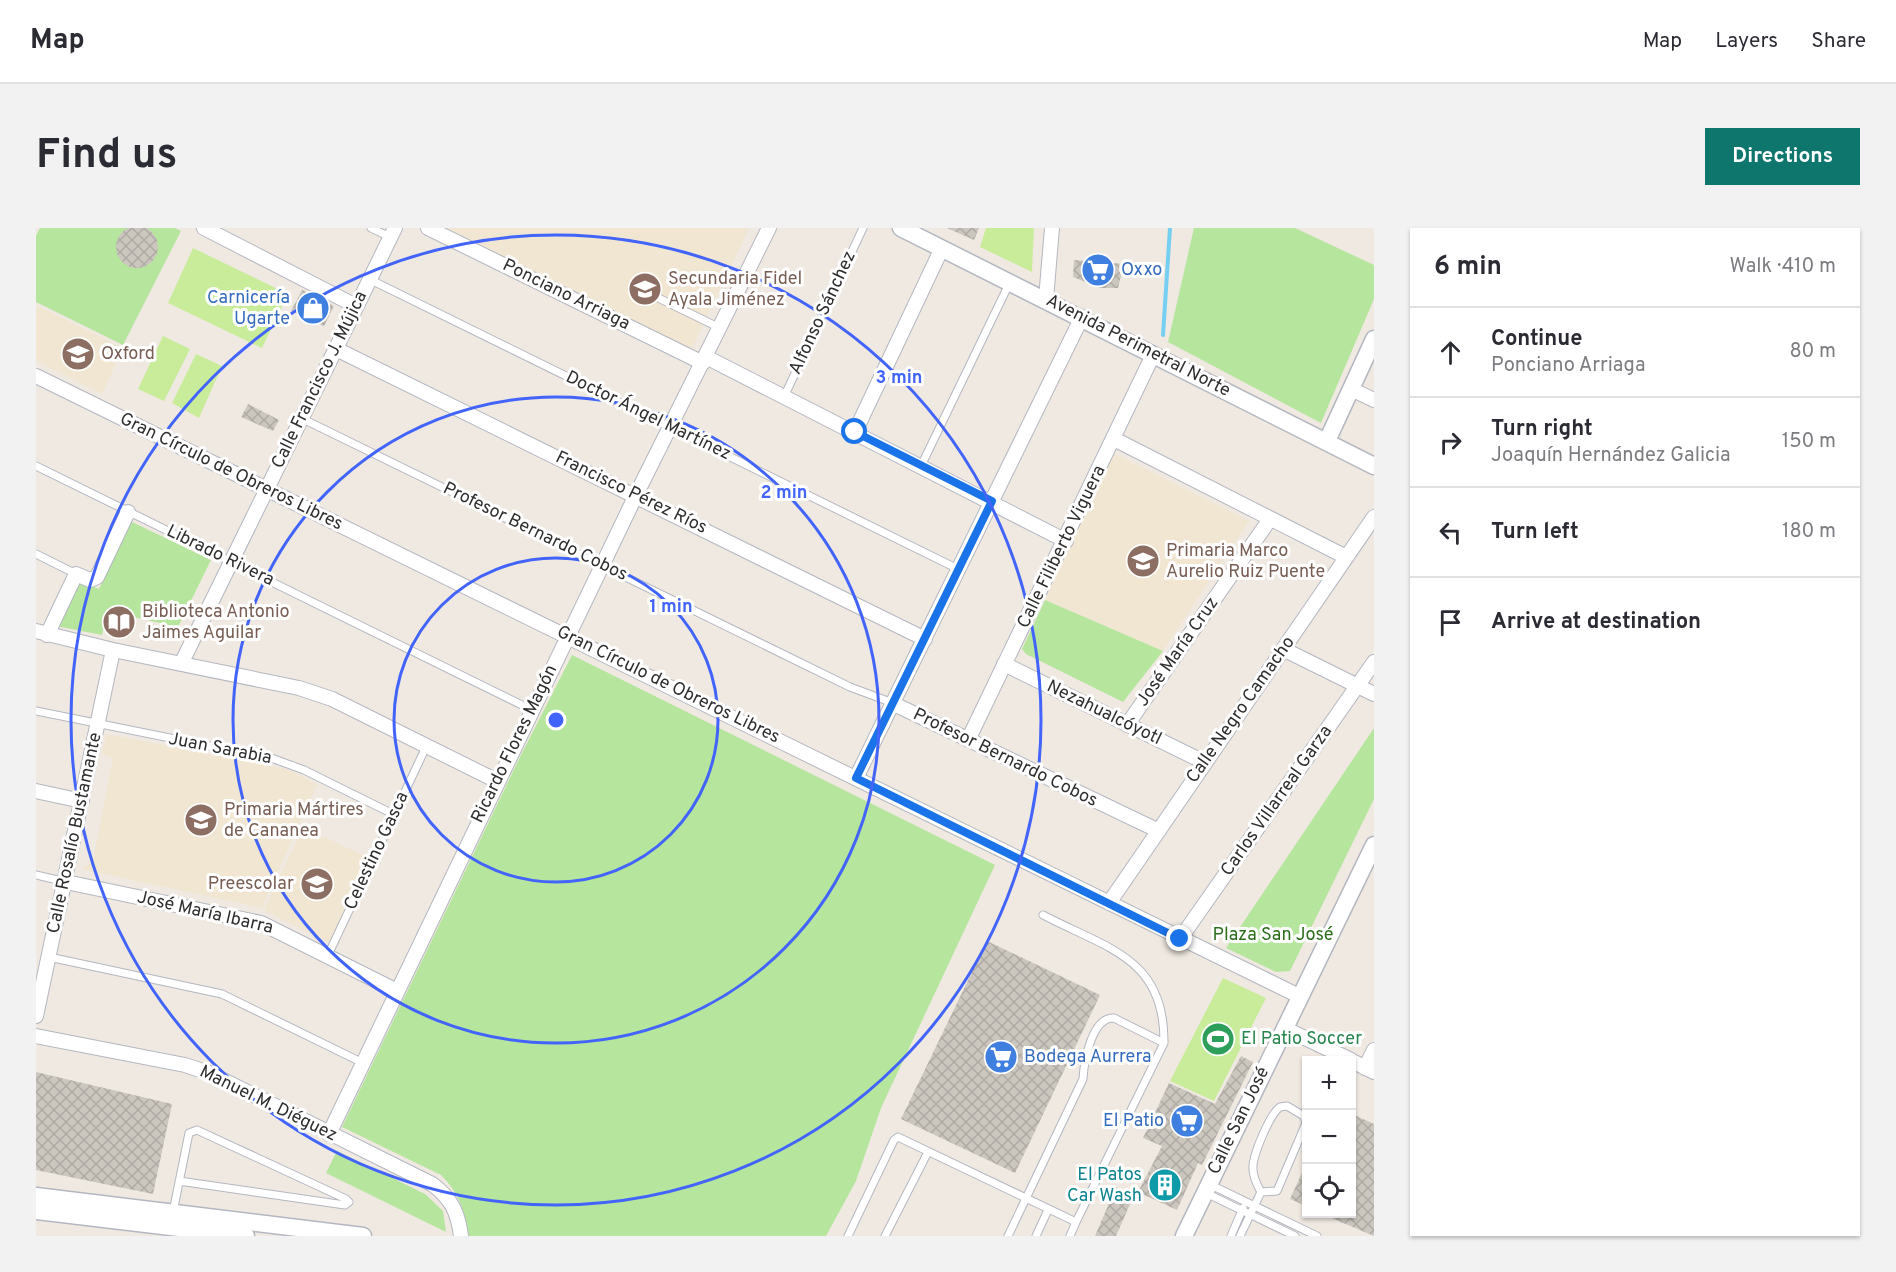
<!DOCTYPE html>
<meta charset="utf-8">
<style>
body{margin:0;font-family:Overpass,sans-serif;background:#f2f2f3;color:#2b2b33}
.controls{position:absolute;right:18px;bottom:18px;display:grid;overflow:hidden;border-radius:0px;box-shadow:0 2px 4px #0004}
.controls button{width:54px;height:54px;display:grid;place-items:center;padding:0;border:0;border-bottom:2px solid #e1e1e2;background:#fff;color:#2b2b33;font:30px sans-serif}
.stop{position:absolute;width:18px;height:18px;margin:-14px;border:4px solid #1a73e8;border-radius:50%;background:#fff}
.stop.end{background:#1a73e8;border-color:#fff;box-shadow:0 2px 6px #0008}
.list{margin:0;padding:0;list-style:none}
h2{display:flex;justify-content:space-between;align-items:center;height:78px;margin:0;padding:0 24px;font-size:26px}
h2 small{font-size:20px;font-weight:400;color:#7c7c81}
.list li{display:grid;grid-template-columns:39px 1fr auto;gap:18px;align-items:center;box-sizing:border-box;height:90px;padding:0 24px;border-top:2px solid #e1e1e2}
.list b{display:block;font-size:22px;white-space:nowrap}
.list p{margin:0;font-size:20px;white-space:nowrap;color:#7c7c81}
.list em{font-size:20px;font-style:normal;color:#7c7c81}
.icon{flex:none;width:33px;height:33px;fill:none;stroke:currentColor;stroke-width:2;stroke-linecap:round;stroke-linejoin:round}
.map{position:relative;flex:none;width:1338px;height:1008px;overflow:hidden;border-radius:0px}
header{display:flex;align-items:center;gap:36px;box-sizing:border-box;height:84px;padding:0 30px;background:#fff;border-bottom:2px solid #e1e1e2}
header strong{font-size:28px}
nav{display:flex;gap:33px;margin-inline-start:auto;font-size:21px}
.intro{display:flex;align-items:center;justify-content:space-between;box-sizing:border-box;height:144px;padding:0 36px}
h1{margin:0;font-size:42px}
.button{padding:15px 27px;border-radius:0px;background:#0f766e;color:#fff;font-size:21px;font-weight:700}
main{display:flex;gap:36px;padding:0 36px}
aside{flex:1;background:#fff;border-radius:0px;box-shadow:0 2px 4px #0004}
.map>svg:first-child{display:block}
.education{fill:#f0e6d1}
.grass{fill:#b6e59e}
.pitch{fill:#c9ec9a}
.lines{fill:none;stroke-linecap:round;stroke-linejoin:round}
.stream{stroke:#75cff0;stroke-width:4}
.building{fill:url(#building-cross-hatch)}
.service-casing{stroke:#b4b7c1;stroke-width:9}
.minor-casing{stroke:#b4b7c1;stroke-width:16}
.tertiary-casing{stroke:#b4b7c1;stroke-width:19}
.service{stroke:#fff;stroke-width:7}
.minor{stroke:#fff;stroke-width:14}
.tertiary{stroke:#fff;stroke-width:16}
.route{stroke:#1a73e8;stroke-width:8}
.ring{fill:none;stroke:#4264fb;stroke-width:3}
.labels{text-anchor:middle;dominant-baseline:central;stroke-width:6;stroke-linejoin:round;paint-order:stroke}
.shop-label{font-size:18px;fill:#366cbe;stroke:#fff;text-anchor:start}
.education-label{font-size:18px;fill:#785e54;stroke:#fff;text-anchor:start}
.street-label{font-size:18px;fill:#2e2e2e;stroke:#fff}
.park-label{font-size:18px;fill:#2c6e1b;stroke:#fff}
.leisure-label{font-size:18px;fill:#27864d;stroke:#fff;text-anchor:start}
.culture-label{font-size:18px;fill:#0d838f;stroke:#fff;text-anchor:end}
.centre{fill:#4264fb;stroke:#fff;stroke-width:3}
.ring-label{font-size:18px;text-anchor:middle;font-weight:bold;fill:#4264fb;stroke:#fff;stroke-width:6;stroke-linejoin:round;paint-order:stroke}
</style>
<header>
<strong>Map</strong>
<nav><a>Map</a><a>Layers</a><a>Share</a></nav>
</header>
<div class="intro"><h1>Find us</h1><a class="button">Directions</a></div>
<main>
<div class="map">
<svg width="1338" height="1008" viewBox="0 0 1338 1008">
<defs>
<pattern id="building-cross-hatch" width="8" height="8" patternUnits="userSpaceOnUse" patternTransform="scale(1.5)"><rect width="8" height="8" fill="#cbc7bf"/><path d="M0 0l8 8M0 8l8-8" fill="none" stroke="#afaba4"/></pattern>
</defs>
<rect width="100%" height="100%" fill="#efe9e1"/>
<!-- education -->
<path class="education" d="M411,0h302l-58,122z
M0,77l87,43 -21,46 -66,-33z
M1077,225l136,68 -86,130 -118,-51z
M70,506l181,35 30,15 -55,124 -181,-39 12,-8 20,-103 -11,-4z
M267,599l66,31 -40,85 -65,-33z"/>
<!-- grass -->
<path class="grass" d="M4,0h135l6,3 -58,114 -87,-43v-66z
M1158,0h101l79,37v34l-53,124 -153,-81z
M94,293l81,39 -33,67 -71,-16 -5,24 -46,-9 23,-46 20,9z
M1009,372l118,51 -40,51 -97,-48 -4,-5z
M536,427l423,210 -114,243 -25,73 -30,55h-357c-4,-25 -10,-43 -28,-61l-99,-48 177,-368z
M1338,500v71l-84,172 -14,1 -50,-24z
M301,923l88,43 18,17 3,21 -120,-59z"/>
<!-- pitch -->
<path class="pitch" d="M950,0h48l-2,44 -52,-25z
M157,20l95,46 -26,54 -94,-45z
M127,108l27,13 -26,52 -26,-12z
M160,126l26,12 -23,52 -27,-15z
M1187,750l43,20 -52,103 -44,-20z"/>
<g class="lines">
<!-- stream -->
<path class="stream" d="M1127,107l7,-107"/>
</g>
<!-- building -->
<path class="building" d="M80 19a21 21 0 1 1 42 0a21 21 0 1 1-42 0Z
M911,0h32l-5,12z
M1038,32l50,4 -6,24h-18l-27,-11z
M266,62l32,16 -10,20 -33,-15z
M212,176l31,16 -6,11 -32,-14z
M72,387l23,3 -2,11 -22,-2z
M951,713l113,54 -85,178 -114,-54z
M1205,828l12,6 -51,103 -4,-2 -21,47 -39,-18 24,-46 -19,-8 26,-55 46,21z
M0,844l136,32 -19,90 -117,-24z
M1316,886l22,10v112l-52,-22h30z
M1270,936v42l-16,-7z
M1080,959l18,8 -18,41h-21z"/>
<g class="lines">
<!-- service casing -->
<g class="service-casing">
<path id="service" d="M335,0l19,9
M333,51l589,290
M610,64l74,36
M748,169l79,-169
M265,190l549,269 43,16
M0,238l496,244
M885,238l88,-182
M0,326l40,20
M0,483l238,48 30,11 91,45
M0,647l30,7
M1007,687c65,34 122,43 121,128
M292,727l98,-208
M13,729l173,37 141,69
M143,953l166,24 4,-3
M1175,957l106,51
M1170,965l89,43
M137,984l16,-79 8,-3 149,69 3,3
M812,1008l46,-96 4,-3 178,85 -6,14
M849,1008l43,-84
M972,1008l75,-157c1,-18 9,-62 31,-61l50,25 -88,179
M1000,1008l12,-26
M1195,1008l12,-28
M1204,1008l21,-44c-4,-7 -8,-15 -8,-23 -1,-13 17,-55 27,-62l7,-1 17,10 2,7 -29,68 -16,1"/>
</g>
<!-- minor casing -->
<g class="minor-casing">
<path id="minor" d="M168,0l152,78
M392,0l275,135
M1010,71l6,-71
M300,121l589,290
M670,129l360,184
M0,148l1263,620
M1315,161l23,11
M819,204l87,-184
M1078,211l232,118
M0,403l77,19 186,38 33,11 165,82
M11,407l29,-61 14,6 7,-3 31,-65
M1247,421l91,45
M146,434l213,-434
M968,436l200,98
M858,476l265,127
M1091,497l143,-206
M933,510l184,-383
M820,550l226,-461
M0,563l46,10
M30,654l195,41 136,68
M1073,675l265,-386
M1144,711l194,-277
M0,788l77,-366
M1248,800l67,32
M0,808l149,29 24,8 223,111c19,14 26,28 29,52
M1316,833l22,11
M1329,840l9,-18
M293,906l307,-639 133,-267"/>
</g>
<!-- tertiary casing -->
<g class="tertiary-casing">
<path id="tertiary" d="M865,0l473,238
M1291,213l47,-102
M0,968l327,40
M0,983l210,25
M1148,1008l190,-391"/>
</g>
<!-- service -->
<use href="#service" class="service"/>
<!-- minor -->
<use href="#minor" class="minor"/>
<!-- tertiary -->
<use href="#tertiary" class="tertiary"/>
</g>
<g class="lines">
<!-- route -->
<path class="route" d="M819,204l137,69 -136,277 324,161"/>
</g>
<!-- distance rings -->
<g class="ring">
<circle cx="520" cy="492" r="162"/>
<circle cx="520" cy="492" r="323"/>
<circle cx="520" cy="492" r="485"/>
</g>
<!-- icons -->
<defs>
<g id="supermarket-disc" transform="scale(1.725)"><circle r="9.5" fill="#3f7fe0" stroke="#fff"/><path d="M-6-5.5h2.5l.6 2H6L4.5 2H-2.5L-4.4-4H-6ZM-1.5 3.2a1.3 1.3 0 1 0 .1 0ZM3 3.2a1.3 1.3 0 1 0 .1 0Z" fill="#fff"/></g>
<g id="school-disc" transform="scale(1.725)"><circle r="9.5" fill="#8d6e63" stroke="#fff"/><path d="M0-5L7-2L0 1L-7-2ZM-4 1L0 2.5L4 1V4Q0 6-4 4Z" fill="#fff"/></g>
<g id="shop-disc" transform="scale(1.725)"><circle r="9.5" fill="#3f7fe0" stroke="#fff"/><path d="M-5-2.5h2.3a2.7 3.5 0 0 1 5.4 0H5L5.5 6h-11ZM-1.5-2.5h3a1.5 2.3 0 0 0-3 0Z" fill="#fff"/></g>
<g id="library-disc" transform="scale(1.725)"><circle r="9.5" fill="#8d6e63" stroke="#fff"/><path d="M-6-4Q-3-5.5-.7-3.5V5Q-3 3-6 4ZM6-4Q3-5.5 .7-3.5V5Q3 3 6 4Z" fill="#fff"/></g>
<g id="stadium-disc" transform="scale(1.725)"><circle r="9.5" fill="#2e9e5b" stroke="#fff"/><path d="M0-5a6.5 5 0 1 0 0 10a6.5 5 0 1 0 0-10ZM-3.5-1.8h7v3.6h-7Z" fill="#fff"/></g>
<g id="building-disc" transform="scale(1.725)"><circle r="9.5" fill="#0f9aa8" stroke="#fff"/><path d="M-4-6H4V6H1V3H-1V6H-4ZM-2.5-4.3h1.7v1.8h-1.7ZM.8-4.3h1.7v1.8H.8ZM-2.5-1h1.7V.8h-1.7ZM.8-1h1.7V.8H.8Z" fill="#fff"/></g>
</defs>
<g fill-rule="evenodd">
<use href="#supermarket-disc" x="1062" y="42"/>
<use href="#school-disc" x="609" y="61"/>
<use href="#shop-disc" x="277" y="80"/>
<use href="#school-disc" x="42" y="126"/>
<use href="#school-disc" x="1107" y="333"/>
<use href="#library-disc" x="83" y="394"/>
<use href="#school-disc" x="165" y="592"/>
<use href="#school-disc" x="281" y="656"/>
<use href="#stadium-disc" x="1182" y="811"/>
<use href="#supermarket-disc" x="965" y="829"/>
<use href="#supermarket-disc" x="1151" y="893"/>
<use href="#building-disc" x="1129" y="957"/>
</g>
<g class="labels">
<!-- shop labels -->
<g class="shop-label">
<text x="1085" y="42">Oxxo</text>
<text x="254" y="70" text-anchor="end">Carnicería<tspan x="254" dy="21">Ugarte</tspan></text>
<text x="988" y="829">Bodega Aurrera</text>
<text x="1128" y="893" text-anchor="end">El Patio</text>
</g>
<!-- education labels -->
<g class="education-label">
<text x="632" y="51">Secundaria Fidel<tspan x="632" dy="21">Ayala Jiménez</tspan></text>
<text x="65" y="126">Oxford</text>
<text x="1130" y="323">Primaria Marco<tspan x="1130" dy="21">Aurelio Ruiz Puente</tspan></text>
<text x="106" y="384">Biblioteca Antonio<tspan x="106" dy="21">Jaimes Aguilar</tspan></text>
<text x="188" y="582">Primaria Mártires<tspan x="188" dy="21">de Cananea</tspan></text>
<text x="258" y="656" text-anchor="end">Preescolar</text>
</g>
<!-- street labels -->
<g class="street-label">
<text transform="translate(530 67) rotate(26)">Ponciano Arriaga</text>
<text transform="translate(787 85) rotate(-65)">Alfonso Sánchez</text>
<text transform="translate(1102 118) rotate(27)">Avenida Perimetral Norte</text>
<text transform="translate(284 152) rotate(-64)">Calle Francisco J. Mújica</text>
<text transform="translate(612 188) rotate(26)">Doctor Ángel Martínez</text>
<text transform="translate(195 244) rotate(26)">Gran Círculo de Obreros Libres</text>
<text transform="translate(595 265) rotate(26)">Francisco Pérez Ríos</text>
<text transform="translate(499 304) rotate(26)">Profesor Bernardo Cobos</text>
<text transform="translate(1026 319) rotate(-64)">Calle Filiberto Viguera</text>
<text transform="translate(184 328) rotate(26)">Librado Rivera</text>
<text transform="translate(1142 424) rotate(-55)">José María Cruz</text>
<text transform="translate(632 457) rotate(26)">Gran Círculo de Obreros Libres</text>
<text transform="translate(1205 482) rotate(-55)">Calle Negro Camacho</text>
<text transform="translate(1068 485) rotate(26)">Nezahualcóyotl</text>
<text transform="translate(479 516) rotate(-64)">Ricardo Flores Magón</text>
<text transform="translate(184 521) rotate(11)">Juan Sarabia</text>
<text transform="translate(969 530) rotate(26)">Profesor Bernardo Cobos</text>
<text transform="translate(1241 573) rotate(-55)">Carlos Villarreal Garza</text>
<text transform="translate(39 605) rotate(-78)">Calle Rosalío Bustamante</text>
<text transform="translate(341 623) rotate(-65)">Celestino Gasca</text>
<text transform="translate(169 685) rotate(13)">José María Ibarra</text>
<text transform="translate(232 876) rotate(26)">Manuel M. Diéguez</text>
<text transform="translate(1203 893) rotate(-64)">Calle San José</text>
</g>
<!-- park labels -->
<g class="park-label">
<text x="1237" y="707">Plaza San José</text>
</g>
<!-- leisure labels -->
<g class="leisure-label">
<text x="1205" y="811">El Patio Soccer</text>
</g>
<!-- culture labels -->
<g class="culture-label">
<text x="1106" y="947">El Patos<tspan x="1106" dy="21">Car Wash</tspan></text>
</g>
</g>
<circle cx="520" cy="492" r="9" class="centre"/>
<g class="ring-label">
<text x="863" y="155">3 min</text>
<text x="748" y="270">2 min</text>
<text x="635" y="384">1 min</text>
</g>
</svg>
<div class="controls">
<button>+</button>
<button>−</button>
<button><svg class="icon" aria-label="locate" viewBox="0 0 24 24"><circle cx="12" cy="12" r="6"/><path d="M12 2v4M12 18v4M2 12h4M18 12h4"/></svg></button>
</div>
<div class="stop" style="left:819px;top:204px"></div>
<div class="stop end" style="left:1144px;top:711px"></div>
</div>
<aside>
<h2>6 min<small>Walk · 410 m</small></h2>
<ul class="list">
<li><svg class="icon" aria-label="ahead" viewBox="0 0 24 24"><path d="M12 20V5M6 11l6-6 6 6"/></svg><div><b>Continue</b><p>Ponciano Arriaga</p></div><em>80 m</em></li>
<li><svg class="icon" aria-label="right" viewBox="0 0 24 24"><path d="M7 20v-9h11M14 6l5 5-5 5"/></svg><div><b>Turn right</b><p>Joaquín Hernández Galicia</p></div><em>150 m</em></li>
<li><svg class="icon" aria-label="left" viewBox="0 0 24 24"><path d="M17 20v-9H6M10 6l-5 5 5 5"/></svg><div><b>Turn left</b></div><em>180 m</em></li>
<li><svg class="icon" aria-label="arrive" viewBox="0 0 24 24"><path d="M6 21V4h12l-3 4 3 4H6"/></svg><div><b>Arrive at destination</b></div></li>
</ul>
</aside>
</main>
